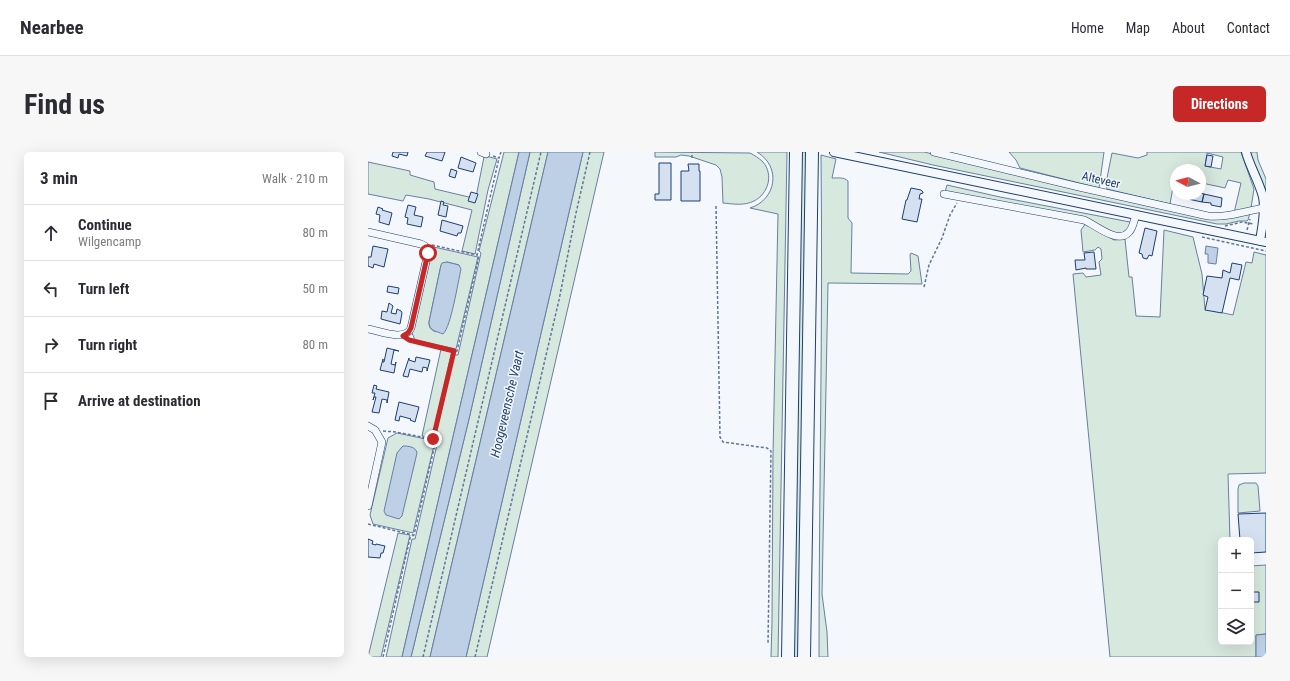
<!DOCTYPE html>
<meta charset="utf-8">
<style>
body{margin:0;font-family:"Roboto Condensed",sans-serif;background:#f7f7f7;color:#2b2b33}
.controls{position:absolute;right:12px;bottom:12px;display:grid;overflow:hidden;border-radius:6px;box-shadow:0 4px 16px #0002}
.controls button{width:36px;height:36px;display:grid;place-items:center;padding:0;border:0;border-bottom:1px solid #e1e1e2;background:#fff;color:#2b2b33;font:20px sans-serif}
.compass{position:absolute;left:802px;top:12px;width:36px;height:36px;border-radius:50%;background:#fff;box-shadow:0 4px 16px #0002;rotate:277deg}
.stop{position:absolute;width:12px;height:12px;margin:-9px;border:3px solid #c62828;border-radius:50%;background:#fff}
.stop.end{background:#c62828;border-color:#fff;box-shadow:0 1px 4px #0008}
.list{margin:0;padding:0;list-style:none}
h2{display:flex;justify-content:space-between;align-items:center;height:52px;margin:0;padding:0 16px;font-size:17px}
h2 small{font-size:13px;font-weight:400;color:#7c7c81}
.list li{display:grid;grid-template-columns:26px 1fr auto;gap:12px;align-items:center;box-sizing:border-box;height:56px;padding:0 16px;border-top:1px solid #e1e1e2}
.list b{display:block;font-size:15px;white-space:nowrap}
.list p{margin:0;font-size:13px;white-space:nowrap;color:#7c7c81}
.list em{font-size:13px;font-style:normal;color:#7c7c81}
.icon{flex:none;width:22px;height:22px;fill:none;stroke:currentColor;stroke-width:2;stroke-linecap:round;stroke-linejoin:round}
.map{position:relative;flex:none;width:898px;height:505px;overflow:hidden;border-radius:6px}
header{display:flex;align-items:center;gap:24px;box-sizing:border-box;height:56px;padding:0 20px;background:#fff;border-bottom:1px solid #e1e1e2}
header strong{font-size:19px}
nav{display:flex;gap:22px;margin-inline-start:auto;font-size:14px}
.intro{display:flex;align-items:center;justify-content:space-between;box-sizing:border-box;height:96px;padding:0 24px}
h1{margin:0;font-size:28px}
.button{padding:10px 18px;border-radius:6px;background:#c62828;color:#fff;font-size:14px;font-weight:700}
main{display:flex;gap:24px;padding:0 24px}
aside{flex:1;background:#fff;border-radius:6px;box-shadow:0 4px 16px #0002}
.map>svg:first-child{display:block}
.green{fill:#d7e8df;stroke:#687fa3;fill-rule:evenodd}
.water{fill:#bed0e5;stroke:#687fa3}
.building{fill:#d5e0f0;stroke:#1d3f73}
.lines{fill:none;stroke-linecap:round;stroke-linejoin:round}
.minor-casing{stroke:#1d3f73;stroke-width:8}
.tertiary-casing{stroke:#1d3f73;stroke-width:10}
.motorway-casing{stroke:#1d3f73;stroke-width:14}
.path{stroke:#5e769c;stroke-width:1.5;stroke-dasharray:3 2;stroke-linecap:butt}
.minor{stroke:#f4f7fb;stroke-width:7}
.tertiary{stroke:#f4f7fb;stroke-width:8}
.motorway{stroke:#f4f7fb;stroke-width:12}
.route{stroke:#c62828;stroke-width:5}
.labels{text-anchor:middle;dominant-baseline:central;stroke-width:3;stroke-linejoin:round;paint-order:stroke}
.street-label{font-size:12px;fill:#1d3f73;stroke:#f4f7fb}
.water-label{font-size:13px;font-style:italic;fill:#1d3f73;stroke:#f4f7fb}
</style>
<header>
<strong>Nearbee</strong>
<nav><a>Home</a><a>Map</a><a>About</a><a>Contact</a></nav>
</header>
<div class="intro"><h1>Find us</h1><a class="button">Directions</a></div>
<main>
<aside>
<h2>3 min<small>Walk · 210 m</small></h2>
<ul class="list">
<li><svg class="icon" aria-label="ahead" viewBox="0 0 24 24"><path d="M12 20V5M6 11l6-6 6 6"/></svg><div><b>Continue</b><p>Wilgencamp</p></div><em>80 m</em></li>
<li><svg class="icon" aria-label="left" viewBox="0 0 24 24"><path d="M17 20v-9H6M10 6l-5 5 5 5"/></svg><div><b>Turn left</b></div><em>50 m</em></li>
<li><svg class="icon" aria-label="right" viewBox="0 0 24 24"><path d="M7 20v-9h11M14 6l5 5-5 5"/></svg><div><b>Turn right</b></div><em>80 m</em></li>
<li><svg class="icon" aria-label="arrive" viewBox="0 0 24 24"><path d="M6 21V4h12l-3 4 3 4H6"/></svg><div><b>Arrive at destination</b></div></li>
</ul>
</aside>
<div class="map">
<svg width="898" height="505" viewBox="0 0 898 505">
<rect width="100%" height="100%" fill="#f4f7fb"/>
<!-- green -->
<path class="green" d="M136,0h15l-117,505h-16l26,-118h3l24,-103 -3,-1 18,-80h4l23,-102 -2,-2z
M162,0h18l-118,505h-19l58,-238z
M215,0h21l-117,505h-21z
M287,0l95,1c4,2 9,5 13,9 11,13 5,32 -9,39 -10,5 -21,3 -31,2l-1,-26 -2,-8 -4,-4 -27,-9 -8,-1 -5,2h-21z
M389,0h30l-9,505h-7l1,-35 1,-167 5,-241 -28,-6c26,-8 32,-41 7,-56z
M433,0h5l-6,505h-8z
M511,0h45l275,65 51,-4 -2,7 -1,1h-8l-13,3h-9l-284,-59z
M641,0h95l-5,36 -79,-20 -4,-8z
M779,0h94l13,37 -3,19 -17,5 7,-30 -13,-3 -3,8 -23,-5 1,-7 -3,-1v-5h-24l-6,34 -63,-15 -1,-6 6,-30 26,5 9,-3zM839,1l16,4 -2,12 -16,-3z
M882,0h7l1,8 8,19v15l-9,-20z
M453,3l15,4 -4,19c6,0 12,-1 16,3v37l4,5 -1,50 57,1 3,-3 -1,-16 1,-2 7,3 4,28 -94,-1 -6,311 5,38 1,25h-9c0,-167 4,-334 2,-502z
M118,4l11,3 -9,31 -13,64 -13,-3 10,-41 -43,-11 -23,-4 -3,6 -35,-7v-32l42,9v4l24,7 1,7 38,9 3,-1 8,-40z
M579,33l53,12 130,25v5l-7,7 -10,-1 -21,-12 -147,-29z
M718,71l28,17 11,-1 4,38h3l4,39 24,1 4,-87 29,7 9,37 3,35 28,6 13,-53 6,1 2,-11 12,3v218l-38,1 2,66h-9v102h30v-76l15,-1v69l-10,1v22h-146l-37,-383 10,-1 3,4 15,-2 -2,-13 3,-3 -1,-10 -3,-2 -3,3 -12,2 -2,-22z
M66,95l44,10 -22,92 -41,-9 -3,-7 2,-5 17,-74h1zM79,110l12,3 -23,67c-5,-2 -7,-4 -7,-10l12,-57 3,-2z
M73,197l11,2 -20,87 -10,-2z
M29,281l38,8 -22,92 -40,-9 -3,-9 18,-77 7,-4z
M876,331h12l2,3 2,25 -22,2v-24l1,-4z
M30,381l12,2 -29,122h-13z"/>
<!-- water -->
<path class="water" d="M151,0h11l-61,267 -58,238h-9z
M180,0h35l-117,505h-36z
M838,94l12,2 -2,16 -8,-1v-9h-3z
M79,110l12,3 2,4c-3,13 -10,58 -18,65 -7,-3 -14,-3 -14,-12l12,-57 1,-2z
M35,294c6,0 13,1 14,7l-15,63 -3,3 -13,-4 -2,-4 13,-58 4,-5z
M898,482v23h-10v-22z"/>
<!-- building -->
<path class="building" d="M25,0h15l-1,4 -8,-2 -1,4 -6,-2z
M59,0h18l-3,9 -17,-5z
M839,3l6,1 -2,11 -6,-1z
M93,5l15,6 -3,9 -15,-4z
M291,11h12v37h-16v-6h4z
M320,12h11v7h1v30h-19v-30h8z
M83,17l6,2 -2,7 -6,-2z
M543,36l10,2 2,2v1l-3,1 -1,5h3l-5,23 -15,-3 4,-19h1z
M103,40l7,2 -3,9 -7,-2z
M832,41l4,1 -2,8 -14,-3 1,-5z
M836,42l18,4 -1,9 -10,-2v-2l-9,-1z
M73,49l3,1 -1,3 5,1 -2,11 -8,-2z
M40,53l8,2 -2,8 9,2 -2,10 -14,-3 1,-6 -3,-1z
M10,55l5,2 -1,1 10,3 -3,12 -10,-3 1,-7 -4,-1z
M74,68l21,6 -2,7h-3l-1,3 -17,-5z
M777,76l12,3 -5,25 -3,-1 -2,4 -4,-1 -1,-4 -3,-1z
M5,94l15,3 -4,18 -10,-3 -1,4 -5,-2v-9h3z
M726,100l2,17h-10v-1l-10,2 -1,-10h10l-1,-7z
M864,111l10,2 -3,15 -9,-2 -8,35 -17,-3 3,-13 -5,-2 4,-19 15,2 1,-8 7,3z
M20,134l11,2 -1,6 -11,-2z
M21,151l4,3 -2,7 5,1 1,-5 4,2 1,2 -2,11 -19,-5 1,-8 5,1z
M19,196l12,3 -5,-1 -3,14 4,1 1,-3 -2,11 -14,-3 3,-11v3h1z
M48,205l14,3 -3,11v-3l-4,-1 -1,5 -12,-3 -2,8 -5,-1 6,-18v2l6,2z
M6,233l3,1 -1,3 13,3 -2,11v-3l-5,-1 -3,14 -7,-1 4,-15h-2l-1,3 2,-7h-3z
M31,250l20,5 -4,15 -5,-2 1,-1 -11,-3 -1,5 -4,-1z
M898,361v39l-15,1v-13h-11l-2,-26z
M0,387l5,2 -1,3 4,1v-1l9,2 -2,7h-2l-1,5 -12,-1z
M886,440h5v10h-8v-9z"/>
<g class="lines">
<!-- minor casing -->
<g class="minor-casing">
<path id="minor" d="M113,0l5,2
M566,0l145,35 129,29c19,2 37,-5 56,-8
M576,42l140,26c12,5 34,25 45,12 4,-4 5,-12 7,-17
M0,80l53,12 4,2 3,7 -17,75c-6,14 -31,3 -43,1
M0,274l7,4 7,12 -14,64"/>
</g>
<!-- tertiary casing -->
<g class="tertiary-casing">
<path id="tertiary" d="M466,0l432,90
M878,0c4,15 13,29 17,45 3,14 -1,30 -3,44"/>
</g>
<!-- motorway casing -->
<g class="motorway-casing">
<path id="motorway" d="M420,505l8,-505
M436,505l8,-505"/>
</g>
<!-- path -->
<path class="path" d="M125,4l6,2 2,-6
M324,6v-6
M348,54l4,231 3,5 44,6 4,3 -3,193
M857,74l17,-4 12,2
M879,78l3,-11
M834,85l64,14
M64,93l45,10
M556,135l5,-22 13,-27 8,-23 7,-12
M42,188l44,11
M15,279l13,1 36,7
M0,372l45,11
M15,505l27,-119 4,-3 22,-95 -3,-1 21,-88h3l22,-95 -2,-1 22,-97
M55,505l118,-505
M107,505l84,-357 17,-87 14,-61"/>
<!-- minor -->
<use href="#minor" class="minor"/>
<!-- tertiary -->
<use href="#tertiary" class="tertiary"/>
<!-- motorway -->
<use href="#motorway" class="motorway"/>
</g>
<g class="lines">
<!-- route -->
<path class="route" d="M60,101l-17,75 -3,5 -5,3 6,4 45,11 -21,88"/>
</g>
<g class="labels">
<!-- street labels -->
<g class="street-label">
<text transform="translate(733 28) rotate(13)">Alteveer</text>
</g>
<!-- water labels -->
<g class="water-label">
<text transform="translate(139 252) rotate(-77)">Hoogeveensche Vaart</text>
</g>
</g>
</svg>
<div class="controls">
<button>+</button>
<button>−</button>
<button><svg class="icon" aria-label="layers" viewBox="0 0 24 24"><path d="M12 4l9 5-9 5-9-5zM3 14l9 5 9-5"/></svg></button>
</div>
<svg class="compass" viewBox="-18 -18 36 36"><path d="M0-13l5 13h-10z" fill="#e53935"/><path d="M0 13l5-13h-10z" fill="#7c7c81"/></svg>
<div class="stop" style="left:60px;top:101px"></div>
<div class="stop end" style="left:65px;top:287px"></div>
</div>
</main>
